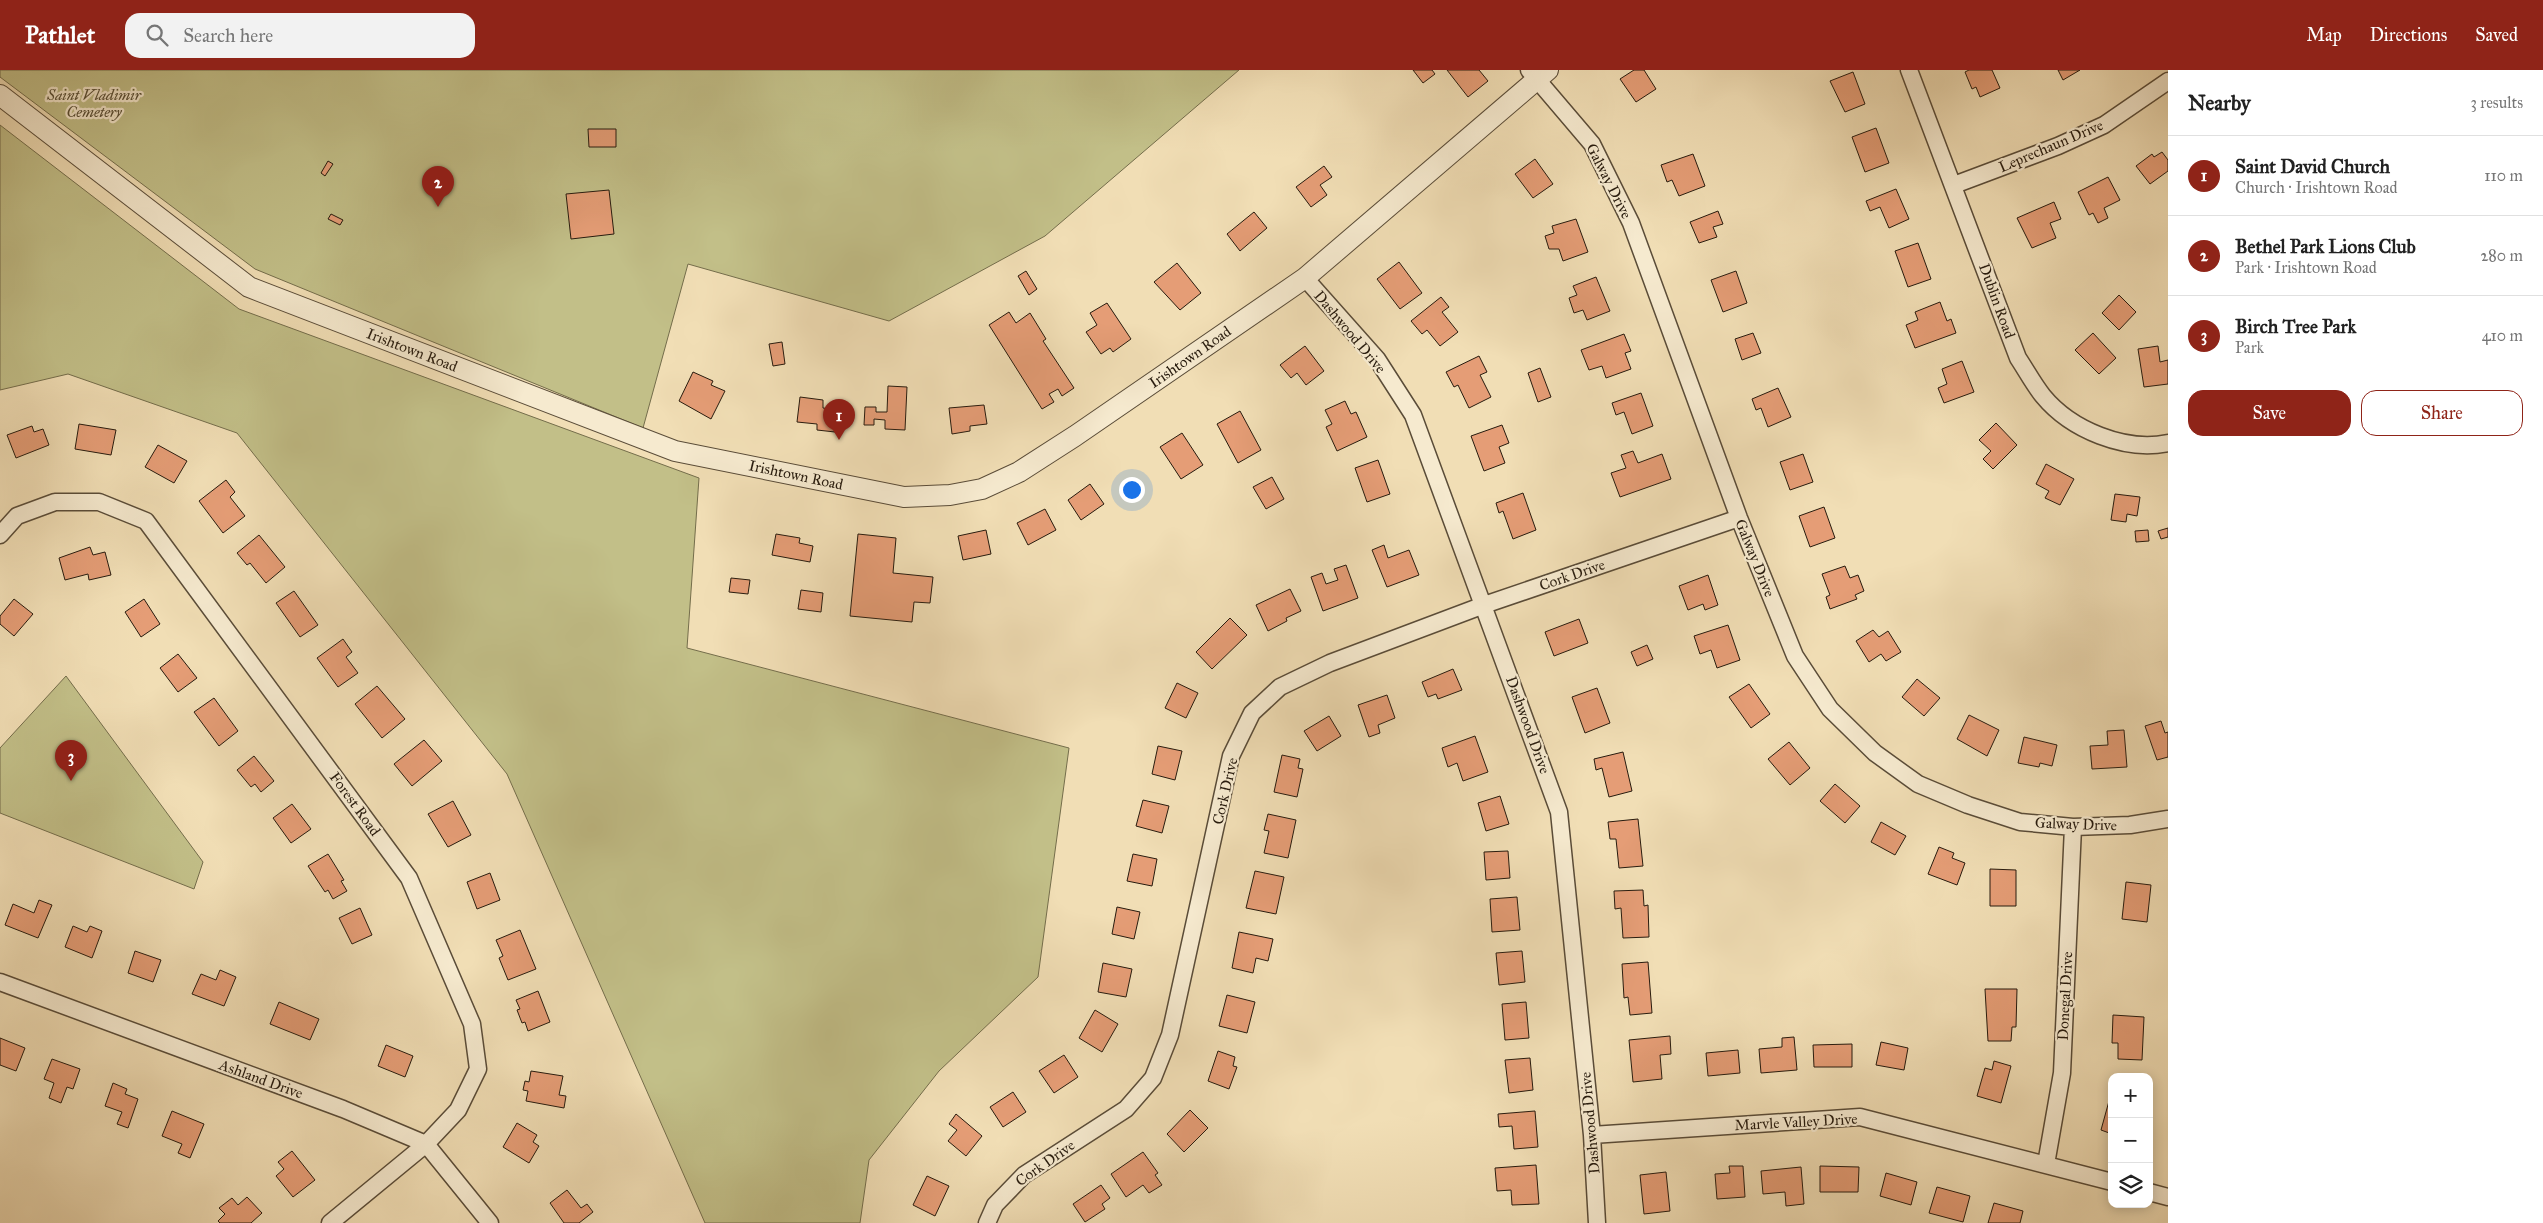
<!DOCTYPE html>
<meta charset="utf-8">
<style>
body{margin:0;font-family:"IM FELL Great Primer",serif;background:#f2f2f2;color:#222}
.controls{position:absolute;right:15px;bottom:15px;display:grid;overflow:hidden;border-radius:10px;box-shadow:0 2px 12px #0003}
.controls button{width:45px;height:45px;display:grid;place-items:center;padding:0;border:0;border-bottom:1px solid #e0e0e0;background:#fff;color:#222;font:25px sans-serif}
.you{position:absolute;left:1131px;top:419px;width:18px;height:18px;margin:-12px;border:4px solid #fff;border-radius:50%;background:#1a73e8;box-shadow:0 0 0 8px #1a73e833}
.badge{display:grid;place-items:center;width:32px;height:32px;border-radius:50%;background:#8f2418;color:#fff;font-size:16px;font-weight:700}
.pin{position:absolute;translate:-50% -41px;filter:drop-shadow(0 1px 2px #0008)}
.pin::after{content:'';position:absolute;top:26px;width:18px;height:15px;background:inherit;clip-path:polygon(0 0,100% 0,50% 100%)}
.list{margin:0;padding:0;list-style:none}
h2{display:flex;justify-content:space-between;align-items:center;height:65px;margin:0;padding:0 20px;font-size:21px}
h2 small{font-size:16px;font-weight:400;color:#767676}
.list li{display:grid;grid-template-columns:32px 1fr auto;gap:15px;align-items:center;box-sizing:border-box;height:80px;padding:0 20px;border-top:1px solid #e0e0e0}
.list b{display:block;font-size:19px;white-space:nowrap}
.list p{margin:0;font-size:16px;white-space:nowrap;color:#767676}
.list em{font-size:16px;font-style:normal;color:#767676}
.actions{display:flex;gap:10px;padding:15px 20px}
.actions a{flex:1;padding:11px 0;border:1px solid #8f2418;border-radius:15px;text-align:center;font-size:18px;color:#8f2418}
.actions .main{background:#8f2418;color:#fff}
.icon{flex:none;width:28px;height:28px;fill:none;stroke:currentColor;stroke-width:2;stroke-linecap:round;stroke-linejoin:round}
.map{position:relative;flex:none;width:2168px;height:1153px;overflow:hidden}
header{display:flex;align-items:center;gap:30px;box-sizing:border-box;height:70px;padding:0 25px;background:#8f2418;color:#fff}
header strong{font-size:24px}
nav{display:flex;gap:28px;margin-inline-start:auto;font-size:18px}
.search{width:350px;height:45px;background:#f2f2f2;display:flex;align-items:center;gap:12px;box-sizing:border-box;padding:0 18px;border-radius:15px;color:#767676;font-size:19px}
main{display:flex}
aside{flex:1;background:#fff}
.map>svg:first-child{display:block}
.green{fill:#c2bf88;stroke:#746d4b}
.building{fill:#e59d76;stroke:#271b0e}
.lines{fill:none;stroke-linecap:round;stroke-linejoin:round}
.minor-casing{stroke:#5a4c38;stroke-width:19}
.tertiary-casing{stroke:#5a4c38;stroke-width:22}
.minor{stroke:#f6eacf;stroke-width:16}
.tertiary{stroke:#f6eacf;stroke-width:20}
.labels{text-anchor:middle;dominant-baseline:central;stroke-width:4.5;stroke-linejoin:round;paint-order:stroke}
.park-label{font-size:15px;font-style:italic;fill:#564c33;stroke:#f6eacf}
.street-label{font-size:15px;fill:#271b0e;stroke:#f6eacf}
</style>
<header>
<strong>Pathlet</strong>
<div class="search"><svg class="icon" aria-label="search" viewBox="0 0 24 24"><circle cx="10" cy="10" r="6"/><path d="M15 15l6 6"/></svg>Search here</div>
<nav><a>Map</a><a>Directions</a><a>Saved</a></nav>
</header>
<main>
<div class="map">
<svg width="2168" height="1153" viewBox="0 0 2168 1153">
<rect width="100%" height="100%" fill="#f1deb5"/>
<filter id="stains"><feTurbulence type="fractalNoise" baseFrequency=".004" numOctaves="4"/><feColorMatrix values="0 0 0 0 .2 0 0 0 0 .09 0 0 0 0 .02 0 0 0 .5 -.17"/></filter>
<radialGradient id="worn" r=".72"><stop offset=".6" stop-color="#630" stop-opacity="0"/><stop offset="1" stop-color="#630" stop-opacity=".3"/></radialGradient>
<!-- green -->
<path class="green" d="M0,0h1239l-194,166 -156,85 -201,-57 -45,164 -388,-159 -255,-192z
M0,55l239,184 460,169 -12,170 382,100 -31,229 -99,94 -70,89 -9,63h-155l-198,-449 -270,-341 -169,-59 -68,16z
M66,606l137,186 -9,27 -194,-76v-65z"/>
<!-- building -->
<path class="building" d="M1413,0h19l3,4 -12,9z
M1447,0h32l9,11 -20,16z
M1634,0h10l12,19 -20,13 -16,-23z
M1969,0h23l8,18 -20,9 -4,-10 -4,2 -7,-17z
M2058,0h22l-17,10z
M1853,2l12,32 -20,8 -15,-31z
M1876,58l13,35 -24,9 -13,-35z
M588,59h28v18h-27z
M2162,82l6,8v11l-18,13 -14,-18 16,-12 2,3z
M1693,84l12,32 -26,10 -7,-16 -5,2 -6,-17z
M1535,89l18,25 -20,14 -18,-24z
M328,91l5,3 -8,12 -4,-3z
M1324,96l8,11 -12,8 7,10 -16,12 -15,-20z
M2108,107l12,23 -16,8 4,10 -10,5 -5,-10 -4,2 -11,-23z
M1896,119l13,30 -20,9 -9,-21 -10,4 -4,-10z
M609,120l5,44 -43,5 -5,-45z
M2054,132l7,17 -11,4 6,15 -24,10 -15,-30z
M1718,141l5,13 -10,3 4,10 -18,6 -9,-21z
M1254,142l13,16 -27,23 -13,-17z
M331,144l12,6 -3,5 -12,-6z
M1576,149l12,33 -25,9 -4,-12h-10l-4,-13 9,-3 -2,-7z
M1918,173l13,36 -23,8 -13,-36z
M1399,192l23,31 -22,16 -23,-30z
M1177,193l24,30 -21,17 -26,-28z
M1026,201l11,18 -8,6 -11,-19z
M1736,201l11,32 -24,9 -12,-32z
M1596,207l14,34 -23,9 -4,-10 -9,3 -5,-15 8,-3 -4,-9z
M2119,225l17,17 -17,18 -17,-17z
M1441,227l8,10 -7,5 16,20 -18,14 -13,-16 -5,4 -11,-13z
M1940,232l7,19 4,-2 5,14 -41,15 -9,-23 12,-5 -3,-8z
M1107,233l24,36 -18,13 -3,-4 -9,6 -15,-22 11,-7 -7,-12z
M1009,242l7,11 14,-10 16,26 -3,2 31,47 -12,8 -4,-7 -9,5 5,8 -12,7 -53,-84z
M1753,263l8,20 -19,7 -7,-21z
M2093,263l23,25 -17,16 -24,-24z
M1624,264l7,17 -6,2 6,16 -25,9 -4,-12 -13,4 -8,-20z
M782,272l3,22 -12,2 -4,-22z
M1305,276l19,25 -18,14 -9,-12 -6,5 -11,-13z
M2158,276l2,16 8,-2v24l-24,3 -6,-38z
M1479,286l8,16 -7,3 11,22 -22,11 -11,-23 -4,2 -8,-15z
M1962,291l12,31 -30,11 -6,-15 9,-4 -5,-15z
M1540,298l11,29 -13,5 -10,-29z
M693,302l20,9 -2,4 14,6 -14,28 -32,-18z
M888,316l19,1 -2,43 -20,-1v-9l-11,-1v6h-10l1,-18h11v5h11z
M1778,318l13,29 -23,10 -7,-19 -5,2 -4,-11z
M1641,323l12,33 -21,8 -8,-22 -8,3 -4,-12z
M800,327l23,3v8l15,2 -3,22 -18,-2v-6l-20,-2z
M1345,331l6,13 5,-2 11,25 -30,14 -11,-24 6,-3 -7,-14z
M984,335l3,19 -17,2v5l-18,3 -3,-26z
M1240,341l21,39 -23,13 -21,-39z
M1996,353l21,22 -24,24 -10,-10 8,-8 -12,-11z
M79,354l37,6 -5,25 -36,-6z
M1502,355l7,18 -10,4 6,16 -21,8 -13,-35z
M32,356l2,6 9,-3 6,16 -33,13 -9,-23z
M1182,363l21,32 -22,14 -21,-32z
M158,375l29,16 -13,22 -29,-16z
M1633,381l5,12 24,-9 9,25 -51,18 -9,-24 15,-5 -5,-13z
M1803,384l10,28 -23,8 -10,-28z
M1378,390l12,34 -23,8 -12,-34z
M2046,394l28,15 -14,26 -15,-7 4,-7 -13,-7z
M1272,407l12,22 -18,10 -13,-22z
M226,410l9,12 -5,5 15,19 -22,17 -24,-32z
M1090,414l14,20 -23,16 -13,-20z
M1523,423l13,37 -23,9 -10,-28 -4,2 -3,-10z
M2115,424l25,3 -3,19 -10,-2 -1,8 -15,-2z
M1824,437l11,31 -25,9 -11,-31z
M1045,439l11,21 -28,15 -11,-22z
M2168,458v9l-7,2 -3,-8z
M986,460l5,24 -28,6 -5,-24z
M2148,460l1,11 -13,1 -1,-11z
M776,464l24,4 -1,5 14,3 -3,16 -38,-7z
M858,464l38,4 -3,35 40,4 -3,26 -16,-1 -2,20 -62,-6z
M259,465l26,32 -19,16 -16,-20 -3,2 -10,-12z
M1384,475l4,13 21,-8 10,25 -32,12 -15,-37z
M90,477l3,8 12,-3 6,23 -22,5 -1,-6 -23,6 -6,-22z
M1346,495l12,33 -35,13 -12,-34 11,-4 4,11 12,-4 -4,-11z
M1845,496l5,12 8,-3 6,16 -9,4 2,4 -27,10 -4,-12 4,-2 -8,-21z
M1708,505l10,30 -13,5 -2,-6 -15,6 -9,-24z
M731,508l19,2 -2,14 -19,-2z
M1290,519l11,22 -15,7 1,3 -19,10 -12,-26z
M801,520l22,3 -2,19 -23,-3z
M294,521l24,34 -18,12 -24,-34z
M14,529l19,15 -19,22 -14,-12v-8z
M144,529l16,25 -19,13 -16,-25z
M1230,548l17,17 -35,34 -16,-17z
M1579,549l9,24 -34,13 -9,-24z
M1728,555l12,35 -23,8 -6,-18 -11,4 -6,-18z
M1873,560l6,7 9,-6 13,21 -15,9 -5,-7 -12,8 -13,-21z
M343,569l9,13 -6,5 12,16 -20,14 -21,-29z
M1647,575l6,14 -16,7 -6,-14z
M178,584l19,24 -19,14 -18,-24z
M1453,599l9,21 -24,9 -2,-5 -8,3 -6,-15z
M1917,609l23,19 -16,18 -22,-19z
M1177,613l21,10 -12,25 -21,-10z
M1749,614l21,30 -19,14 -22,-31z
M377,616l28,33 -23,19 -27,-34z
M1597,618l13,35 -25,10 -13,-36z
M1387,625l8,23 -17,7 2,8 -11,4 -11,-32z
M214,628l24,33 -19,15 -25,-34z
M1969,645l30,15 -12,26 -30,-17z
M1329,646l12,20 -24,15 -13,-20z
M2161,651l4,12 3,-1v25l-11,3 -12,-34z
M2124,660l3,37 -35,2 -2,-23 18,-1 -1,-14z
M1475,666l13,36 -25,9 -6,-18 -9,4 -6,-19z
M2024,667l33,8 -5,21 -12,-3 -1,4 -21,-4z
M424,670l18,21 -30,25 -18,-22z
M1789,672l21,26 -20,17 -22,-26z
M1158,676l24,5 -7,29 -23,-6z
M1623,682l9,39 -23,6 -7,-29 -6,2 -2,-11z
M1282,685l18,4 -2,9 5,1 -6,28 -23,-5z
M254,686l20,25 -13,11 -6,-8 -4,3 -14,-17z
M1835,714l25,22 -15,17 -25,-22z
M1500,726l9,28 -23,7 -8,-28z
M1143,730l26,6 -7,27 -26,-7z
M453,731l18,34 -23,12 -20,-33z
M292,734l19,25 -20,14 -18,-25z
M1268,744l28,6 -8,38 -24,-5 5,-22 -5,-1z
M1638,749l5,47 -24,2 -3,-29h-6l-2,-17z
M1881,752l25,14 -11,19 -24,-13z
M1939,777l15,6 -2,5 13,5 -8,22 -29,-11z
M1508,781l2,27 -24,2 -2,-28z
M328,784l16,26 -3,1 6,10 -14,8 -5,-9 -3,2 -17,-26z
M1133,784l24,5 -5,27 -25,-5z
M1990,799l26,1v36h-26z
M1255,801l29,6 -8,37 -30,-6z
M490,803l10,27 -23,9 -10,-27z
M2126,812l25,3 -4,37 -25,-3z
M1643,820l1,16 4,-1 1,32 -26,1 -2,-30 -6,1 -1,-18z
M1517,827l3,33 -28,2 -2,-33z
M39,830l13,5 -14,33 -33,-13 8,-21 21,9z
M1117,837l23,5 -6,27 -22,-5z
M360,838l12,27 -20,9 -13,-26z
M73,856l14,6 3,-6 12,5 -10,27 -27,-11z
M520,860l16,39 -28,11 -9,-22 4,-2 -7,-16z
M1239,862l34,7 -5,22 -12,-3 -3,15 -21,-5z
M135,881l26,9 -8,22 -25,-9z
M1522,881l3,31 -26,3 -3,-32z
M1648,892l4,51 -22,2 -2,-18 -4,1 -2,-34z
M1103,893l29,6 -6,28 -28,-5z
M220,900l16,7 -12,29 -32,-12 9,-20 15,6z
M1985,919h32l-1,38h-4l-1,14h-23z
M538,921l12,31 -22,9 -3,-9 -3,1 -5,-13 3,-1 -4,-9z
M1227,925l28,7 -8,31 -28,-7z
M279,932l40,17 -9,21 -40,-16z
M1526,932l3,36 -24,2 -3,-36z
M1095,940l23,14 -16,28 -23,-14z
M2113,945l31,2 -2,43 -24,-1v-16h-6z
M1670,966l1,18 -11,1 2,24 -29,3 -4,-42z
M1794,967l3,33 -36,3 -2,-24 23,-2v-9z
M0,968l25,10 -9,23 -16,-6z
M1881,972l27,6 -4,22 -28,-5z
M1852,974v23h-38l-1,-22z
M386,975l27,11 -8,21 -27,-11z
M1738,980l2,23 -32,3 -2,-23z
M1218,981l17,6 -2,9 4,1 -8,22 -21,-8z
M1064,985l14,22 -24,16 -15,-22z
M1530,988l3,32 -24,3 -4,-33z
M52,989l28,10 -7,20 -6,-2 -6,16 -12,-5 5,-15 -10,-4z
M1994,991l17,5 -10,37 -24,-7 8,-28 7,2z
M531,1001l32,5 -4,19 7,1 -2,12 -38,-7 2,-10 -5,-1 2,-9 4,1z
M113,1013l14,6 -2,5 13,5 -10,29 -11,-4 5,-12 -17,-6z
M1013,1022l13,20 -23,15 -13,-20z
M2109,1031h3v33l-11,-4z
M1190,1040l18,18 -24,24 -17,-18z
M172,1041l32,13 -14,34 -12,-5 4,-9 -20,-8z
M1535,1041l3,36 -24,2 -2,-23 -13,1 -1,-13z
M956,1044l26,22 -16,20 -18,-15 9,-11 -8,-6z
M517,1053l20,12 -4,7 6,4 -10,17 -26,-16z
M292,1081l23,29 -22,17 -17,-21 8,-7 -6,-7z
M1143,1082l15,21 -3,2 7,10 -13,8 -6,-8 -17,12 -15,-23z
M1536,1095l3,39 -27,1 -1,-15 -14,1 -2,-23z
M1729,1096h14l2,31 -28,2 -2,-25 15,-1z
M1820,1096l39,1 -1,25h-38z
M1801,1097l3,37 -18,2 -1,-14 -22,2 -2,-23z
M1666,1102l4,39 -26,3 -4,-39z
M1886,1103l31,9 -6,23 -31,-9z
M927,1106l22,10 -14,30 -22,-11z
M1101,1115l9,13 -8,6 3,5 -20,13 -12,-18z
M1937,1117l33,9 -7,26 -34,-9z
M567,1120l14,18 6,-4 6,8 -14,11h-15l-14,-20z
M247,1127l15,16 -11,10h-31l-2,-2 7,-7 -6,-6 13,-10 6,7z
M1994,1133l29,8 -3,12h-32z"/>
<g class="lines">
<!-- minor casing -->
<g class="minor-casing">
<path id="minor" d="M1529,0l63,74 39,79 108,295 56,138 35,53 45,44 43,31 50,21 52,17 53,5 57,-2 38,-6
M1909,0l109,288c8,12 16,27 25,38 28,34 82,56 125,47
M1954,115l104,-39 46,-21 64,-44
M1305,208l72,81 36,56 146,397 33,323 5,88
M0,465l17,-19 38,-14h44l47,19 263,357 63,146 6,45 -20,41 -32,34 -96,79
M0,912l343,127 83,35 64,79
M1592,1065l268,-18 252,65
M2046,1094l16,-91 11,-246
M2149,1122l19,5
M987,1153l8,-18 29,-30 102,-66 27,-31 17,-43 61,-279 21,-43 28,-26 50,-24 154,-58 255,-87"/>
</g>
<!-- tertiary casing -->
<g class="tertiary-casing">
<path id="tertiary" d="M0,25l249,192 426,164 229,46 46,-2 32,-6 37,-17 56,-36 230,-158 243,-208"/>
</g>
<!-- minor -->
<use href="#minor" class="minor"/>
<!-- tertiary -->
<use href="#tertiary" class="tertiary"/>
</g>
<g class="labels">
<!-- park labels -->
<g class="park-label">
<text x="94" y="25">Saint Vladimir<tspan x="94" dy="17">Cemetery</tspan></text>
</g>
<!-- street labels -->
<g class="street-label">
<text transform="translate(2051 76) rotate(-23)">Leprechaun Drive</text>
<text transform="translate(1609 111) rotate(63)">Galway Drive</text>
<text transform="translate(1997 231) rotate(70)">Dublin Road</text>
<text transform="translate(1350 262) rotate(50)">Dashwood Drive</text>
<text transform="translate(412 280) rotate(21)">Irishtown Road</text>
<text transform="translate(1190 287) rotate(-35)">Irishtown Road</text>
<text transform="translate(796 405) rotate(12)">Irishtown Road</text>
<text transform="translate(1755 488) rotate(68)">Galway Drive</text>
<text transform="translate(1572 505) rotate(-19)">Cork Drive</text>
<text transform="translate(1528 655) rotate(70)">Dashwood Drive</text>
<text transform="translate(1225 721) rotate(-77)">Cork Drive</text>
<text transform="translate(355 734) rotate(54)">Forest Road</text>
<text transform="translate(2076 754) rotate(2)">Galway Drive</text>
<text transform="translate(2065 926) rotate(-87)">Donegal Drive</text>
<text transform="translate(261 1009) rotate(20)">Ashland Drive</text>
<text transform="translate(1796 1052) rotate(-3)">Marvle Valley Drive</text>
<text transform="translate(1590 1053) rotate(-95)">Dashwood Drive</text>
<text transform="translate(1045 1093) rotate(-35)">Cork Drive</text>
</g>
</g>
<rect width="100%" height="100%" filter="url(#stains)"/>
<rect width="100%" height="100%" fill="url(#worn)"/>
</svg>
<div class="controls">
<button>+</button>
<button>−</button>
<button><svg class="icon" aria-label="layers" viewBox="0 0 24 24"><path d="M12 4l9 5-9 5-9-5zM3 14l9 5 9-5"/></svg></button>
</div>
<div class="you"></div>
<div class="pin badge" style="left:839px;top:370px">1</div>
<div class="pin badge" style="left:438px;top:137px">2</div>
<div class="pin badge" style="left:71px;top:711px">3</div>
</div>
<aside>
<h2>Nearby<small>3 results</small></h2>
<ul class="list">
<li><span class="badge">1</span><div><b>Saint David Church</b><p>Church · Irishtown Road</p></div><em>110 m</em></li>
<li><span class="badge">2</span><div><b>Bethel Park Lions Club</b><p>Park · Irishtown Road</p></div><em>280 m</em></li>
<li><span class="badge">3</span><div><b>Birch Tree Park</b><p>Park</p></div><em>410 m</em></li>
</ul>
<div class="actions"><a class="main">Save</a><a>Share</a></div>
</aside>
</main>
